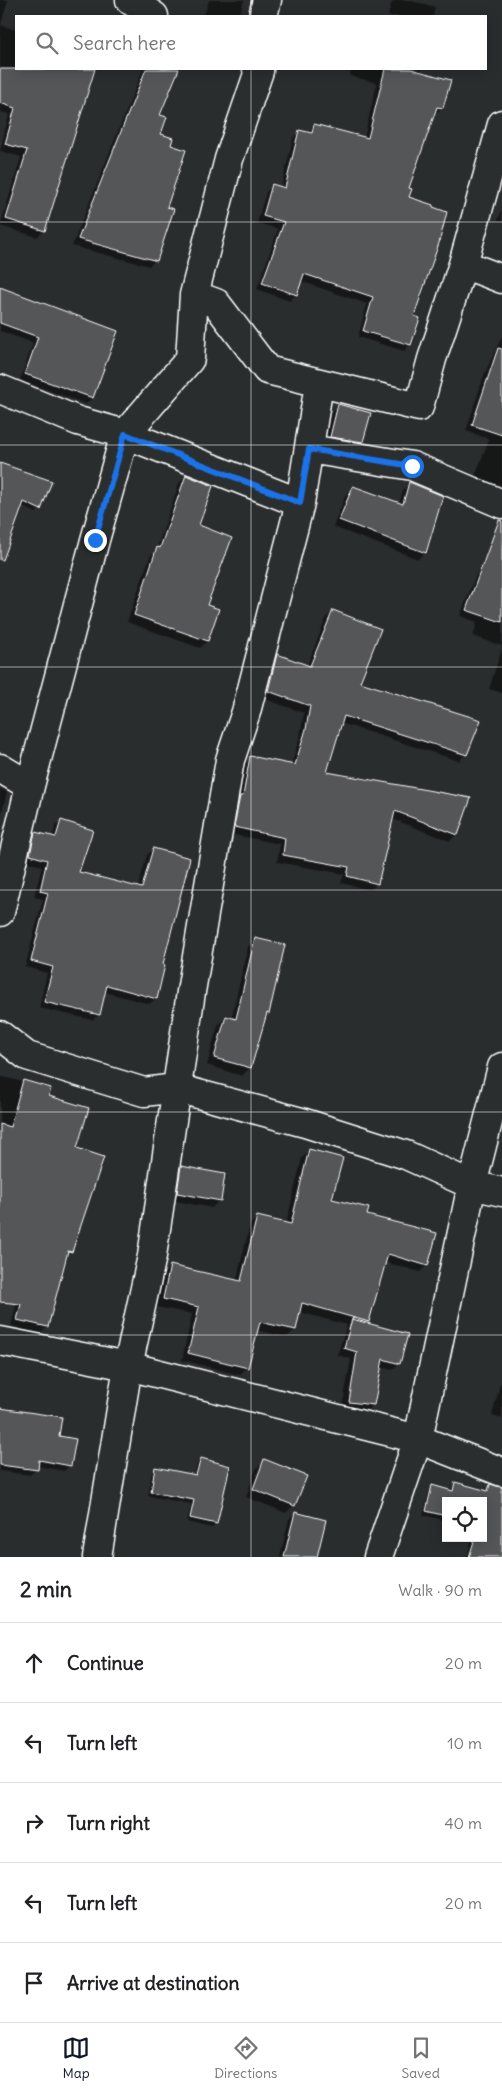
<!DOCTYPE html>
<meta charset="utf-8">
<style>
body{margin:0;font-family:Delius,sans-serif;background:#f2f2f2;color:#202124}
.controls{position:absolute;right:15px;bottom:15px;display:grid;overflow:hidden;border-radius:0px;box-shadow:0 2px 12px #0003}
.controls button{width:45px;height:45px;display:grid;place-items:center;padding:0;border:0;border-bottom:1px solid #e0e0e0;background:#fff;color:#202124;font:25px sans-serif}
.stop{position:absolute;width:15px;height:15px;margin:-11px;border:4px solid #1a73e8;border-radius:50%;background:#fff}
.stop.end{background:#1a73e8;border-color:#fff;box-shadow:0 1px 5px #0008}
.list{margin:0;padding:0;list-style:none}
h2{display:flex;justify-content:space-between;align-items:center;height:65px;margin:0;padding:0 20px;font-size:21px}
h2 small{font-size:16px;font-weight:400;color:#757577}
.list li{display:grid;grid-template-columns:32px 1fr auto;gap:15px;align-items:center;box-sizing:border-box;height:80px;padding:0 20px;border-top:1px solid #e0e0e0}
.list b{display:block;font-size:19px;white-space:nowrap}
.list em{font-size:16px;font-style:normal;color:#757577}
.icon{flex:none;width:28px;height:28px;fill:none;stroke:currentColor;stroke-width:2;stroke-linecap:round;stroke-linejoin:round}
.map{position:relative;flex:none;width:502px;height:1557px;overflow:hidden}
.search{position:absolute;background:#fff;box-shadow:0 2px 12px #0003;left:15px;right:15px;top:15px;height:55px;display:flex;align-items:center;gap:12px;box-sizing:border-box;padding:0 18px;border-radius:0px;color:#757577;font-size:19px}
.sheet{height:465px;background:#fff}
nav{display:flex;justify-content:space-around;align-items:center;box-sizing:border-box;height:70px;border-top:1px solid #e0e0e0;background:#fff;font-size:14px;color:#757577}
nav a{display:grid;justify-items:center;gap:2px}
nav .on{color:#111827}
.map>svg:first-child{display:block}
.shadow{fill:#0007}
.building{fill:#555758;stroke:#fff}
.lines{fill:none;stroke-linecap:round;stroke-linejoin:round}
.minor-casing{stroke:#fff;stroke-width:31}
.minor{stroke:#2a2d2e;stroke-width:28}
.route{stroke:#1a73e8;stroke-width:6}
.grid{fill:none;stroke:#fff;stroke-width:1;stroke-opacity:0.55}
</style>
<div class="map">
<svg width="502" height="1557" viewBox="0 0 502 1557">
<rect width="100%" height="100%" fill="#2a2d2e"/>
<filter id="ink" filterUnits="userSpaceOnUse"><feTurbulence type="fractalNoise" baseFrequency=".02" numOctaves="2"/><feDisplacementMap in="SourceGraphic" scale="10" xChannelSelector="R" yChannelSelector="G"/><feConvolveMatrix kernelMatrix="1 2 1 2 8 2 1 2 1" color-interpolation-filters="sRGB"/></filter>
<g filter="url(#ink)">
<!-- shadow -->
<path class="shadow" d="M0,0h8l-7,25 15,5v39h78l-50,162 -7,6 -37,-11 21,-69 -21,-6 9,-37 -9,-2z
M209,0h35l-5,16h-35z
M395,0h13l27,7 -2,9h-45l3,-12z
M143,69h20l13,5 -17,41 1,19 9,11 -3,63 -10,52 -7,6 -77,-20z
M351,69h70l-1,4 22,35 -7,6h-2l-25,74 4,129 -2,27 -6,7 -46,-14 9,-33 -67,-23 -4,14 -7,6 -32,-12 21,-60 -21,-6 9,-31 6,-6 9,2 12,-50 6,-7 8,2 7,-7 50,12 13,-55 -27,-7z
M502,210v11l-4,-1z
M0,288l92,110 -6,6 -66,-24 13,-37 -33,-12z
M502,336v150l-27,-10 14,-37 -23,-8 18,-56z
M338,406l24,35 -8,8 -31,-5 7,-30z
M0,464l40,45 -4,4 -15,-7 -21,55z
M186,476l12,50 7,80 2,35 -7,7 -73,-26 23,-66 6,-5 23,-68z
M410,483l15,69 -7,7 -85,-32 13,-33 7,-7 46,17 4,-14z
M482,568l20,6v72l-29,-10 4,-14 -17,-6 16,-41z
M333,611l26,72 107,71 -7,7 -119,-38 -14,50 143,26 -13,36 -6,6 -58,-22 -15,64 -7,7 -29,-7 3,-9 -67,-12 3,-18 -51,-10 5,-30 4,-5 5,-35 7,-6 41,7 9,-29 4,-23 -42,-15 9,-36 6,-6 30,10 19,-48z
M502,648v45l-13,-4z
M0,788l7,4 -7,28z
M61,821l16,52 61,15 9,-33 6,-6 3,149 -6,6 -46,-12 -5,22 -6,6 -54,-12 8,-35 -22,-6 18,-68 -9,-2 8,-31 -18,-5 6,-22 6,-6 16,5 3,-11z
M256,939l12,74 -4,4 -14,51 -8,8 -35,-11 11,-40 8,-7 5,1 17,-72z
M0,1076l50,13 -2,7 27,52 27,9 -31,95 -6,5 -18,70 -7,7 -29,-8 11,-44 -22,-4z
M310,1150l21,50 35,16 61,49 -7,7 -36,-10 -17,60 -2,2 34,39 -7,7 -12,-3 -7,37 -7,8 -24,-4 9,-49 -14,-4 10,-30 -48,-13 -4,18 -8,7 -31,-7 -9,38 -8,7 -57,-15 10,-46 -36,-7 7,-33 7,-7 66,14 14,-56 7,-8 29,7 16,-66z
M182,1168l37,32 -7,8 -42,-8 4,-24z
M502,1382v37l-10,-3 8,-32z
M0,1409l70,56 -6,6 -27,-5 -1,3 -6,6 -30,-4z
M201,1460l15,64 -4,4 -25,-6 4,-18 -43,-8 4,-24 4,-3 38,7 3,-12z
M264,1461l30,44 -8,8 -40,-16 10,-28z
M455,1484l47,12v61h-35l5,-19h11v-37h-37v20l-23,-6 6,-24 4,-4 17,4z
M295,1513l21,44h-36l9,-38z"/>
<!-- building -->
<path class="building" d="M0,69h95l-50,162 -39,-12 21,-69 -22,-6 10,-36 -15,-5z
M146,69h33l-19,46 7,2 -6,17 12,4 -2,7 15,5 -19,57 7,2 -17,52 -79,-22z
M385,69h26l40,11 -8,28 -6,-1 -28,81 3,1 -3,8 24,8v2l14,5 -8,31 -25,73 6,2 -9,27 -48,-14 10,-34 -69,-23 -7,21 -35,-12 22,-61 -21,-6 9,-32 13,4 14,-58 13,3 2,-9 54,14z
M0,287l118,44 -25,67 -68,-24 13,-37 -38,-14z
M498,348l4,1v86l-30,-10z
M338,404l33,9 -8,29 -33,-5z
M0,463l52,18 -11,29 -17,-8 -21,58h-3z
M186,475l27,11 -14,39 33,13 -25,67 12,4 -11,32 -74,-26 23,-68 3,1z
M409,482l34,14 -17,57 -87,-33 14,-34 50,18z
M499,520l3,1v101l-36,-12z
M333,610l48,19 -21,53 121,38 -14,35 -123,-39 -17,56 144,26 -13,37 -63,-24 -17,73 -31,-8 2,-9 -66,-12 2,-17 -51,-11 6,-31h3l7,-40 45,9 11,-36 4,-23 -42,-15 9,-37 33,12z
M61,820l32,10 -14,42 63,16 11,-40 37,10 -27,106 2,1 -8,34 -50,-14 -7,30 -56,-13 9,-35 -22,-6 17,-68 -8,-2 7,-31 -17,-5 5,-23 21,5z
M255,938l30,7 -16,69 -2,-1 -16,55 -37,-10 12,-42 10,3z
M23,1080l28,8 -2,8 40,12 -12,40 27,9 -32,95 -4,-1 -20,76 -31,-7 4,-16 -21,-2v-178l10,3z
M309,1149l34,9 -11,41 37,9 -2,7 70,18 -9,33 -40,-12 -19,68 -67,-19 -6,27 -36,-8 -12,46 -60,-15 11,-46 -36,-8 7,-34 71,16 16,-65 34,8z
M181,1166l44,8 -4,27 -44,-8z
M352,1319l56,15 -8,30 -17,-5 -9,46 -25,-3 8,-50 -13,-4z
M0,1408l62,9 -3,19 17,3 -5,27 -32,-6 -1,10 -38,-5z
M201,1458l29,8 -13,58 -27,-6 4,-18 -43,-8 4,-25 41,8z
M264,1459l43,17 -12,30 -42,-17z
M455,1482l33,9 2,-7 12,3v70h-33l6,-19h8v-37h-37v15l-20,-5 6,-26 21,6z
M295,1512l31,8 -9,37h-33z"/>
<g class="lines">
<!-- minor casing -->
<g class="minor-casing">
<path id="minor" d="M130,0l24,16
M263,16l4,-16
M463,264l39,-140
M194,295l22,8 51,67 152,37 13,-48 31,-95 39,15
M0,389l78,32 47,13 175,69
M309,449l103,17 90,38
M0,768l30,18
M0,912l30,-126 65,-246 30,-106 65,-75 4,-64 35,-136 30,-88 -2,-2
M0,1035l27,21 117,36 32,-4 129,35 101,32 66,30 30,7
M0,1341l128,25 290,73 84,33
M97,1557l31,-191 24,-110 39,-264 39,-232 16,-48 54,-209 19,-119
M378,1557l40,-118 54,-254 30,-118"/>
</g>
<!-- minor -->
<use href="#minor" class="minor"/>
</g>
</g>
<g class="lines" filter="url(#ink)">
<!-- route -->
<path class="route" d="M95,540l30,-106 175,69 9,-54 103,17"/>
</g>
<!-- grid -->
<path class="grid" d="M251,0v16M251,69v1488M0,222h502M0,445h502M0,667h502M0,890h502M0,1112h502M0,1335h502"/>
</svg>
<div class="controls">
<button><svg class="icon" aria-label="locate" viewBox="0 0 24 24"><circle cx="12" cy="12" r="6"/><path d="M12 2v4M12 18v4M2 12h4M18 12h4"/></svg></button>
</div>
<div class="stop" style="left:412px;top:466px"></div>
<div class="stop end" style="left:95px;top:540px"></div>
<div class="search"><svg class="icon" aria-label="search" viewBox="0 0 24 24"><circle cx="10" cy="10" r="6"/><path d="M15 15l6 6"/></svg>Search here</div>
</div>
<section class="sheet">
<h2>2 min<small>Walk · 90 m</small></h2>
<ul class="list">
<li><svg class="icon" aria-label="ahead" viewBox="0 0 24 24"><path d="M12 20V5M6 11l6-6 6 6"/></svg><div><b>Continue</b></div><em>20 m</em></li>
<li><svg class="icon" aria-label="left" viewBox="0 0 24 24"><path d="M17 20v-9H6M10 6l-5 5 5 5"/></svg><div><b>Turn left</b></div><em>10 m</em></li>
<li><svg class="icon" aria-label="right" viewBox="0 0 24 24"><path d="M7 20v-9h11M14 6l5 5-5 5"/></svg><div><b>Turn right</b></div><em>40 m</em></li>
<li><svg class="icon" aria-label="left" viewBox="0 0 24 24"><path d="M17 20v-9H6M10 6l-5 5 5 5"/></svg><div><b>Turn left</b></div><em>20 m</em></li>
<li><svg class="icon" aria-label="arrive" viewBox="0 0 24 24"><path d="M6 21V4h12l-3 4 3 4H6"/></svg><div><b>Arrive at destination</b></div></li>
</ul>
</section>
<nav>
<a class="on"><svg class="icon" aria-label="map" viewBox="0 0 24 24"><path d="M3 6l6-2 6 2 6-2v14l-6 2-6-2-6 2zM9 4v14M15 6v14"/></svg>Map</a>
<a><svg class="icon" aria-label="directions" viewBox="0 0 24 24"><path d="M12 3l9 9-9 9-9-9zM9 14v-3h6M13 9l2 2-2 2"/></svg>Directions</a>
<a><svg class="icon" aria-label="saved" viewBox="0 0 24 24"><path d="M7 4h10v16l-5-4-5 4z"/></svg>Saved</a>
</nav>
